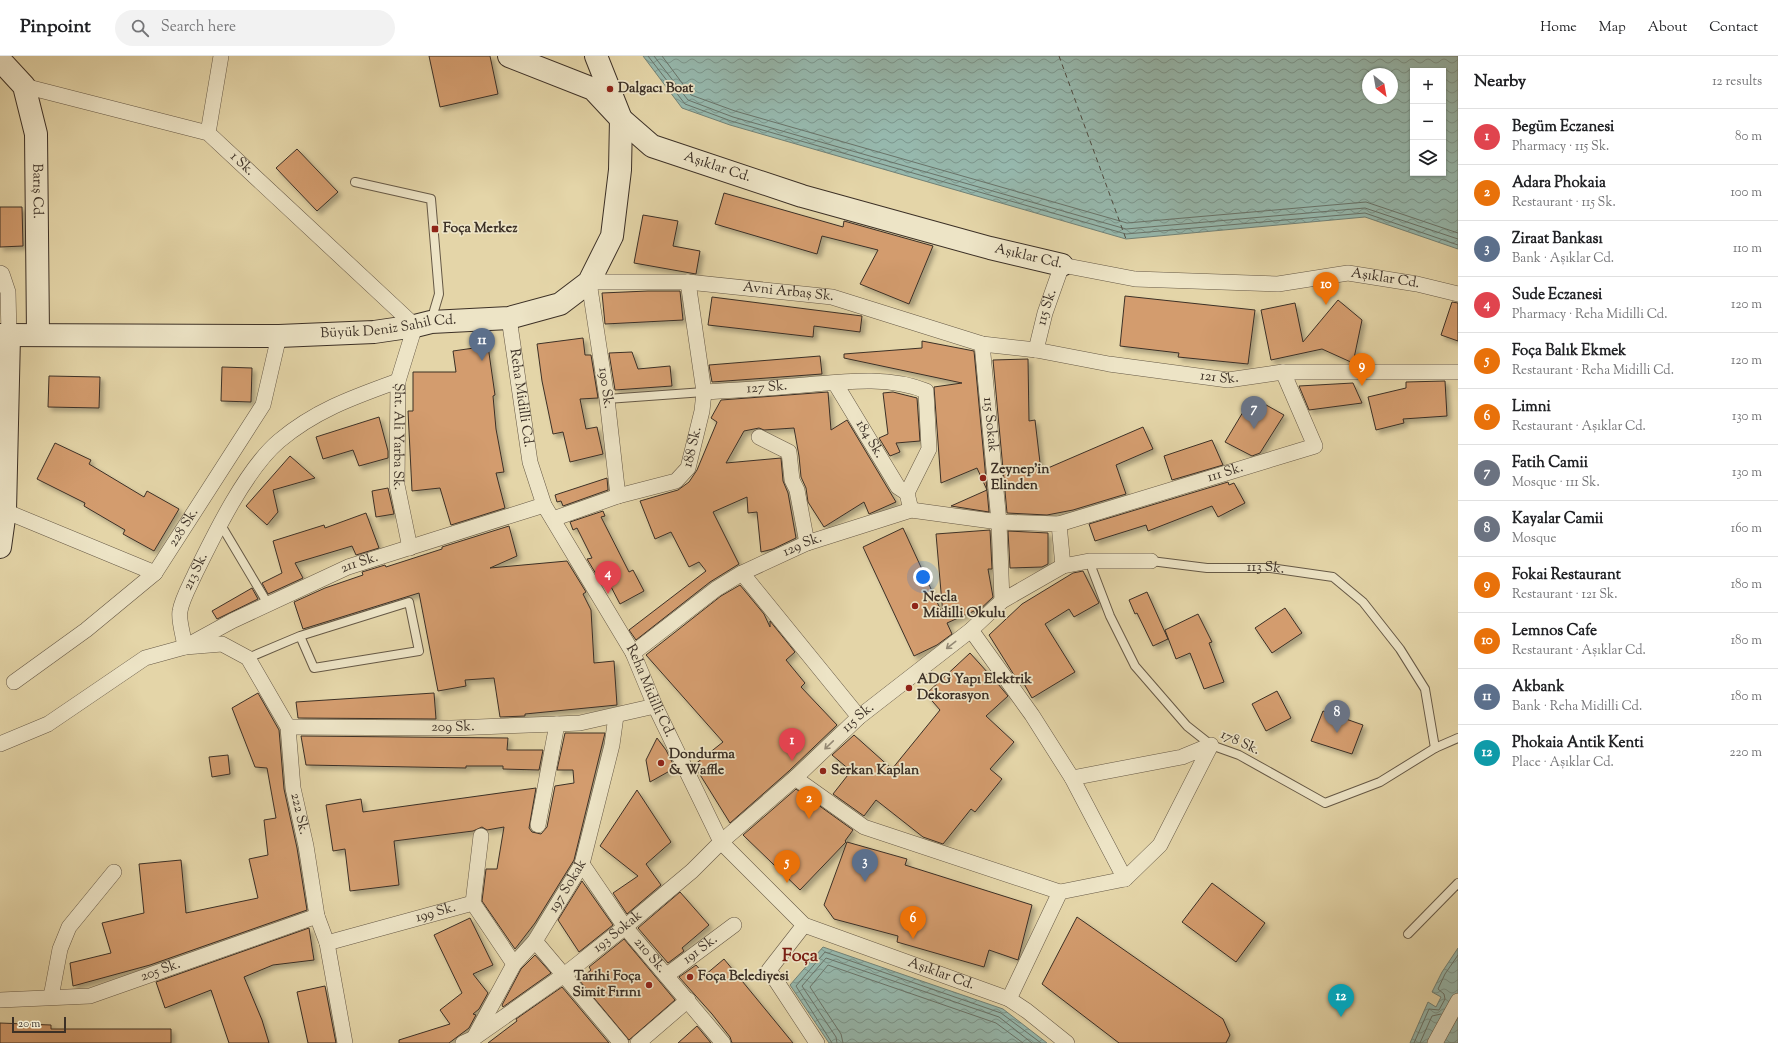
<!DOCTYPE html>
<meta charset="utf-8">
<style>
body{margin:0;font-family:"Sorts Mill Goudy",serif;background:#f2f2f2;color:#202124}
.controls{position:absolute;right:12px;top:12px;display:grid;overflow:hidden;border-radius:0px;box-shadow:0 1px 3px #0004}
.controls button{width:36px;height:36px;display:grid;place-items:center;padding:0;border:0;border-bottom:1px solid #e0e0e0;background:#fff;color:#202124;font:20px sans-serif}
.compass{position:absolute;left:1362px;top:12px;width:36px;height:36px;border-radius:50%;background:#fff;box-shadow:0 1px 3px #0004;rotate:149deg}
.scale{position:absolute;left:12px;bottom:10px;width:54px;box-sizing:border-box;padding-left:4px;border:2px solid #3c3026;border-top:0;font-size:11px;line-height:14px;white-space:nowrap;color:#3c3026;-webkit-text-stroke:3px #ede4c6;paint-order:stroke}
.you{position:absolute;left:923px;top:521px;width:14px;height:14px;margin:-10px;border:3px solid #fff;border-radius:50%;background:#1a73e8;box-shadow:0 0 0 6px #1a73e833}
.badge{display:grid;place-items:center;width:26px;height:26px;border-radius:50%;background:#8f2418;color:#fff;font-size:13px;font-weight:700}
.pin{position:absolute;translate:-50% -33px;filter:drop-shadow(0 1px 2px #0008)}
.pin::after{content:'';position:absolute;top:21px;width:14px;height:12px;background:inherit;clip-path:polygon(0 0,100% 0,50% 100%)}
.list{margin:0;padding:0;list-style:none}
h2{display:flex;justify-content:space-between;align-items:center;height:52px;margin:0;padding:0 16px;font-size:17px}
h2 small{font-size:13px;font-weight:400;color:#757577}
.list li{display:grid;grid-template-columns:26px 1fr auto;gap:12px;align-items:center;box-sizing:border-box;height:56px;padding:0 16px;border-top:1px solid #e0e0e0}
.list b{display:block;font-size:15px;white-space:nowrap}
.list p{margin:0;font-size:13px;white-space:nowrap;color:#757577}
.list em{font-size:13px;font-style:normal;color:#757577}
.icon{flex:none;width:22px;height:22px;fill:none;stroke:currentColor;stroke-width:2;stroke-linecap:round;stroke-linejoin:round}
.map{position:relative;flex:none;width:1458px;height:987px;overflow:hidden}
header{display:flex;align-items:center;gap:24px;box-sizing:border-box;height:56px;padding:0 20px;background:#fff;border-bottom:1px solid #e0e0e0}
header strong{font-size:19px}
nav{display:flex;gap:22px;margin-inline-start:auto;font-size:14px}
.search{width:280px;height:36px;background:#f2f2f2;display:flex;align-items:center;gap:10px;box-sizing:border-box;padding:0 14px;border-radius:22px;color:#757577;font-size:15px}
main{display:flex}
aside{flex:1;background:#fff}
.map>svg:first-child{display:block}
.water{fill:url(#water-waves);stroke:#728277;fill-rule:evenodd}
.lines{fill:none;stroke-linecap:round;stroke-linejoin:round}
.shore{stroke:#69746a;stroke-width:1}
.ferry{stroke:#4e4b41;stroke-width:1;stroke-dasharray:5 4;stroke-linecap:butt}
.building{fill:#d39c6e;stroke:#3c3026;filter:url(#shadow)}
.lane-casing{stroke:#665946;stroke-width:10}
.street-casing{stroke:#665946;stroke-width:16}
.secondary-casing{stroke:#3c3026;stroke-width:24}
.lane{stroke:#ede4c6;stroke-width:8}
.street{stroke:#ede4c6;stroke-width:15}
.secondary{stroke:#ede4c6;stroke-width:22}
.oneway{stroke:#948a76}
.poi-dot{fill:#8f2418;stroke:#ede4c6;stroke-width:1.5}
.labels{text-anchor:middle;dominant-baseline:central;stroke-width:3.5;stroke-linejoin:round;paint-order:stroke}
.poi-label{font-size:14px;font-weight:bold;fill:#3c3026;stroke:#ede4c6;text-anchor:start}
.street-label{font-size:14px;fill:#3c3026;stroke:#ede4c6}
.district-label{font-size:18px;font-weight:bold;fill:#7a1f14;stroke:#ede4c6}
</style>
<header>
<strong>Pinpoint</strong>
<div class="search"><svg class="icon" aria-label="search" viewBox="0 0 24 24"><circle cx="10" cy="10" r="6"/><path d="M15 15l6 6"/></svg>Search here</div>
<nav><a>Home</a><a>Map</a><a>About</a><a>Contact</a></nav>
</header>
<main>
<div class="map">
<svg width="1458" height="987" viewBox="0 0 1458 987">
<defs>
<pattern id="water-waves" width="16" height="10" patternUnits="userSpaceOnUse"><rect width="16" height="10" fill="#96b8ad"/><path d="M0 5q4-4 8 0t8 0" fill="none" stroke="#7c968d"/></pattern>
<filter id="shadow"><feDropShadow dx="3.5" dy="3.5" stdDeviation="2" flood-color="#0004"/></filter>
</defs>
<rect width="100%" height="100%" fill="#e4d5a8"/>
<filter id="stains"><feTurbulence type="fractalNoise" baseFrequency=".005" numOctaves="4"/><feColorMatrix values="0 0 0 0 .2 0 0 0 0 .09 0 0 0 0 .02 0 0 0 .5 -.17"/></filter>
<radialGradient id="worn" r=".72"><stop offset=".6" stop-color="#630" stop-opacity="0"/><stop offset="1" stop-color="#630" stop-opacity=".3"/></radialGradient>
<!-- water -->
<path class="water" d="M643,0h815v193l-93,-32 -239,22 -396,-114 -48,-17zM1413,15h30v102h-30zM1368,18h24v24h-24z
M823,891l180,62 44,34h-218l-39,-58z
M1458,892v95h-48l18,-41 8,5 5,-10 -9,-5 10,-20z"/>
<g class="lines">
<!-- shore -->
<path class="shore" d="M648,0l37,48 46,17 395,113 239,-21 93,32
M654,0l34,44 45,17 393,112 239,-21 93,31
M662,0l29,39 44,16 392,112 239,-21 92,31
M832,987l-36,-57 29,-34 176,61 40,30
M837,987l-1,-6 -34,-51 24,-28 173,59 33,26
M843,987l-2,-9 -31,-47 18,-22 168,58 27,20
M1414,987l15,-34 10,1 6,-11 -1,-5 -6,-5 7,-15 13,-19
M1420,987l12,-27 9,-2"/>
<!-- ferry -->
<path class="ferry" d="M1059,0l67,183"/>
</g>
<!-- building -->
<path class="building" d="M429,0h61l8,38 -58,13z
M297,93l41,43 -21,19 -41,-43z
M724,137l119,34 1,-6 89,25 -24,58 -49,-20 18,-34 -56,-14 -5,18 -102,-30z
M0,151h22l1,39 -23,1z
M643,159l35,6 -5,25 27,5 -4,23 -62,-11z
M648,235h32l3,29 -78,4 -3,-31z
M1125,240l130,14 -7,54 -70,-7 1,-4 -59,-7z
M712,241l150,19 -2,16 -46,-6 -1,11 -105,-12z
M1338,244l24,20 -9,43 -31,-14 -51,11 -10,-50 34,-7 8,39z
M1452,246l6,1v38l-17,-6z
M583,282l2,17h6l7,43 -18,1 6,30 11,-2 6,27 -33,8 -7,-30 -10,2 -11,-53 -5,-37z
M922,285l52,10 15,161 -38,-6 36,-16 -10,-22 -36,15 -7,-96 28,-4 -118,-25v-4l78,-6z
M488,290l7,49 -2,1 3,33 8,43 -8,1 9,35 -54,17 -11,-37 -28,3 -4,-80h5v-39h43l-3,-21z
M632,296l6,17 32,-3 2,20 -57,4 -6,-37z
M820,300l2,18 -110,8 -3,-17z
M1028,303l1,62 6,-1 6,51 102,-44 10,22 -37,16 10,29 -53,16 -26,5 -40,-2 -14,-153z
M222,311l30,1 -1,34 -30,-1z
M49,320l51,1 -1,31 -51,-1z
M1445,325l2,35 -44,3 1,4 -28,7 -8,-33 38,-9v-6z
M1353,327l9,20 -53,7 -10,-24z
M828,336l3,38 16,-10 49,82 -27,12 -5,-12 -40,25 -16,-25 -2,-14 -5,-11 -2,-21 -5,-28 -30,2 -5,-2 -15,3 -18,32 55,-5 2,23 5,12 8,45 -23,11 -12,3 -4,-40 -9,1 -1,-16 -34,15 26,52 -29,18 -74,58 -7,-10 77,-59 -7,-9 -10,5 -18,-35 -16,7 -15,-38 38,-11 11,-8 8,-12 20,-48 -6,-4 10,-18z
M893,336l24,6 3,43 -24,2 4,9 -10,4 -11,-18 9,-4 -5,-41z
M1252,341l32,18 -24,38 -8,3 -27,-14z
M379,361l9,34v7l-29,8 -6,-16 -30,9 -7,-22z
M1212,384l11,25 -51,15 -8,-24z
M55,387l36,17 -2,4 55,33 3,-6 32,18 -25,42 -31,-17 2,-4 -41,-24 1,-3 -48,-24z
M290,400l25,22 -42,12 5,22 -11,13 -21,-19z
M607,422l1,12 -45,16 -2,-5 -4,1 -2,-7z
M1228,426l1,3 5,-2 11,20 -27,14 -6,-11 -64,25 -2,-6 -51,16 -6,-17z
M388,432l6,26 -18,3 -4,-26z
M603,455l2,5 -4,1 28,55 4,-2 11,21 -24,13 -12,-23 -6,3 -15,-25 5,-1 -15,-30 -4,2 -3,-8z
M366,457l13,35 -23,7 -4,-9 -57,17 8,15 -35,16 -6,-11 20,-10 -9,-32 51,-16 1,3z
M509,470l8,30 -27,12 77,-7 19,31 -3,2 8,16 3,53 20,-2 3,44 -92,9v2l-25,1 -6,-39 -29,2 1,6 -28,5 -19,-98 -116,36 -9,-27 31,-14 38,-13 -1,-3 23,-7 1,2 56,-18v-2z
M903,472l40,87 -7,-81 54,-4 2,39h-4l5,28 -18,17 -1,-3 -27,12 5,11 -15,11 -23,11 -51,-109z
M1008,475l40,2v31l-6,3 -32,1z
M1083,515l16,32 -25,14 -5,-8 -24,15 30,48 -43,26 -9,-16 -2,2 -7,-9 -25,-40 33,-31 51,-31z
M740,529l24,29 6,13v-6l25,31 -9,8 19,23 -4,4 36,38 -48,46 -59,52 -36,-58 29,-23 -77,-87 75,-59z
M252,532l6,11 -41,20 -5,-8z
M1147,536l21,47 -15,7 -16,-33 -2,1 -6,-14z
M1285,552l17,25 -30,20 -17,-25z
M1198,558l14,28 -3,1 15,39 -20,7 -14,-36 -14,6 -11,-29z
M970,597l28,31 10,12 -22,20 28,26 -24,27 12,10 -27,33 -4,-3 -28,35 -20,-7 -47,-37 -12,16 -31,-22 18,-23 -19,-16 22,-20 38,34 48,-59 -14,-16z
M1277,635l14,27 -25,13 -14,-27z
M258,637l21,37 5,59 13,59 10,62 -157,55 -77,21 -3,-23 41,-10 -9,-30 42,-10 -5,-49 42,-4 5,53 72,-15 -9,-39 19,-4 -4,-35 12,-2 -9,-50 -12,-1 -23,-59z
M434,637l2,26 -138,-1 -2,-16z
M1323,655l40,14 -11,29 -41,-13z
M565,677h40l-31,127 -39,63 -20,26 -33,-48 4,-32h11l7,-42 -17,3 -5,-3 -9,4 -79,10 5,44 -49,6 -5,-42 -12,2 -7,-46 35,-6 2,13 173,-24 -7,40 3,4 9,2 6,-7 8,-41 19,-3 -1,-13h-16z
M301,680l207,2 -1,12h36l-4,20 -36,-1v-3h-37v2l-160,-3z
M657,682l9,12 9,18 -25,14 -4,-22z
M228,699l2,19 -18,3 -3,-20z
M796,733l57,41 -8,11 1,1 -46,48 -57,-55z
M637,734l34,52 -25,22 15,21 -34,29 -14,-21 25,-17 -38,-30z
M847,786l60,17 -2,6 127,40 -14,55 -29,-10 -5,17 -87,-25 1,-6 -64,-17 -10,-14z
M582,825l31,44 -34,27 -21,-32z
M1212,827l53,40 -29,39 -54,-40z
M680,836l29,33 -27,23 2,3 -16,12 -30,-35z
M1077,861l146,102 7,16 -4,8h-107l-77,-59z
M470,862l23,47 -20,9 15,19 -9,16 -6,5 3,1 -7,13 -20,15h-50v-3l51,-16 -10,-14 22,-17 -28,-58z
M309,872l5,32 -41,5 -29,12 18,43 7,23h-40l-18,-53 -46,18 -9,-26z
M624,883l51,61 -46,40 -50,-60 12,-10 -2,-3z
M535,899l16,18 -48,34 -1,-2 19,-36z
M724,903l69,84h-61l-2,-6 -18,-23 -33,-37 17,-12 9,10z
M325,930l11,57h-28l-11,-51z
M562,931l47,56h-121l29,-22 -1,-2z
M0,967l51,2v4h120v14h-171z
M697,970l14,17h-33z"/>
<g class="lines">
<!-- lane casing -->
<g class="lane-casing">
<g id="lane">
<path d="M355,126l76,17 8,95 -8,27"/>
<path d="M607,343l97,-7"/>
<path d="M221,469l47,79"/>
<path d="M1089,505l21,55 25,50 52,60 24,19 28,10 86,48 55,-21 55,-34 23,-10"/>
<path id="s1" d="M1151,505l56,7h63l63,9 30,25 37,47 25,40 10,59"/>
<path d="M248,602l52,-22 109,-34 10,49 -105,17 -14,-32"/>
<path d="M1408,878l50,-51"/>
</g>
</g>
<!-- street casing -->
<g class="street-casing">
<g id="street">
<path id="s2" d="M24,30l184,47 207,193 -17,55 -1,104 13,63"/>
<path d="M208,77l13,-77"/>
<path d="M0,217l2,1 6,18 1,44"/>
<path id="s3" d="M509,262l21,144 14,43 89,148 22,53 66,136 83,83 205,74 18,12 40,32"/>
<path id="s4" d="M982,288l17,178 3,79"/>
<path id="s5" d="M1036,294l9,-37 17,-48 73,14 143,5 70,-11 69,11 41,10"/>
<path id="s6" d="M835,327l63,104 9,6"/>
<path id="s7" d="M704,336c29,-2 59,-3 88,-6 43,-3 93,-12 134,5l3,58 -22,44 4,17"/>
<path d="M759,381l30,15 3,28 5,10 10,53"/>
<path id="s8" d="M618,440l-11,-97 -18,-117h99l144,15 150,47 54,6 73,14 119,16 55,-8h175"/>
<path id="s9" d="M5,455l150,62 108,-168 16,-69"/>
<path id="s10" d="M553,463l65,-23 58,-15 12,-13 14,-57 2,-19 -16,-110"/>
<path id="s11" d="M1059,468l256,-78 -32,-74"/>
<path d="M742,517l117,144"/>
<path d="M971,574l61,85 40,63 53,101"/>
<path id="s12" d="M190,588l42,-23 116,-54 196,-62"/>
<path id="s13" d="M185,591c-1,-9 -7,-28 -5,-36 2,-12 10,-26 15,-37 19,-39 51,-105 84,-133 37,-31 75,-44 119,-60"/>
<path id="s14" d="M633,597l83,-64 26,-16 65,-30 104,-33 88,12 60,2 4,42"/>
<path d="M14,626l72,-52 69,-57"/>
<path id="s15" d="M288,671l164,1 105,-4 23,-1 75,-17"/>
<path id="s16" d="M0,688l48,-20 97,-66 40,-11 37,-3 26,14 40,69 5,61 13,58 11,70 10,27 18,100"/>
<path d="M795,722l69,49 196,65"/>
<path d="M538,769l19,-101"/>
<path id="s17" d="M582,808l43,63 98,116"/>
<path d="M473,847l8,-67"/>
<path d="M804,869l-35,45 48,73"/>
<path d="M535,885l86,102"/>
<path id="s18" d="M327,887l146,-40 41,61"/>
<path id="s19" d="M667,919l67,-50"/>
<path d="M51,941l9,-48 9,-22 45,-55"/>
<path d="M1009,943l51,-107 65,-13 35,-34 51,-100 -29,12 -110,21"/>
<path id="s20" d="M0,944l90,-4 227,-80"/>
<path id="s21" d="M475,980l39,-72 21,-23 47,-77 30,-119 4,-29"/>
<path id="s22" d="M463,987l11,-5 90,-63 61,-48 67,-56 29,-29 74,-64 64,-61 112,-87 31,-29 61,-35 26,-5h62"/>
<path d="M638,987l50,-43"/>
<path d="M1435,987l23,-42"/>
</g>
</g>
<!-- secondary casing -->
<g class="secondary-casing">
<g id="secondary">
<path id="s23" d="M509,0l84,33 28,30 31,27 150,50 188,52 72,17"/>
<path id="s24" d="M0,4l24,26 12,48 2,200"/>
<path id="s25" d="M0,279l279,1 95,-4 41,-6 16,-4 78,-4 51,-14 29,-22 23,-46 8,-66 1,-51 -25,-63"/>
<path d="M0,491l5,-36 4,-175"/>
</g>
</g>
<!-- lane -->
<use href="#lane" class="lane"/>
<!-- street -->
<use href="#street" class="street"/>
<!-- secondary -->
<use href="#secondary" class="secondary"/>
</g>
<!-- one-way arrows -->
<defs><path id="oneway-shaft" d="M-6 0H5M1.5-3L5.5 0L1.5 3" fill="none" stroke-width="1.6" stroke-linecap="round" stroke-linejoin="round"/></defs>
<g class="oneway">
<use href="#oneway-shaft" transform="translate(951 589) rotate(142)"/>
<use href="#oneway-shaft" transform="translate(829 689) rotate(136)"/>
</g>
<!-- markers -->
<g class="poi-dot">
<circle cx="610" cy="33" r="4"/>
<rect x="431" y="169" width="8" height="8" rx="2"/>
<circle cx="983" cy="422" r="4"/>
<circle cx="915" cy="550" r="4"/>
<circle cx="909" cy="632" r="4"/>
<circle cx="661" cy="707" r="4"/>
<circle cx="823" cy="715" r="4"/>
<circle cx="690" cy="921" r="4"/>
<circle cx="649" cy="929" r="4"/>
</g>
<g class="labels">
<!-- poi labels -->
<g class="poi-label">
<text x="618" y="33">Dalgacı Boat</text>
<text x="443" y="173">Foça Merkez</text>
<text x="991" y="414">Zeynep'in<tspan x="991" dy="16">Elinden</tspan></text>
<text x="923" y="542">Necla<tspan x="923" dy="16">Midilli Okulu</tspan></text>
<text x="917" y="624">ADG Yapı Elektrik<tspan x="917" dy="16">Dekorasyon</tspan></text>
<text x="669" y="699">Dondurma<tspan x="669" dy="16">&amp; Waffle</tspan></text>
<text x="831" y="715">Serkan Kaplan</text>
<text x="641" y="921" text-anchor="end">Tarihi Foça<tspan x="641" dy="16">Simit Fırını</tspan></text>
<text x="698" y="921">Foça Belediyesi</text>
</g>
<!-- street labels -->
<g class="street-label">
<text stroke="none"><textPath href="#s2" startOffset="236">1 Sk.</textPath></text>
<text stroke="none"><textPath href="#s23" startOffset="241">Aşıklar Cd.</textPath></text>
<text stroke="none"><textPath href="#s24" startOffset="142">Barış Cd.</textPath></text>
<text stroke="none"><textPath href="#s23" startOffset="565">Aşıklar Cd.</textPath></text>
<text stroke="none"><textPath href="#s5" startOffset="415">Aşıklar Cd.</textPath></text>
<text stroke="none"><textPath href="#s8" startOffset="416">Avni Arbaş Sk.</textPath></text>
<text stroke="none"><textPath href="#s5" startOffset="44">115 Sk.</textPath></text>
<text stroke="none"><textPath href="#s25" startOffset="389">Büyük Deniz Sahil Cd.</textPath></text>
<text stroke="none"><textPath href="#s8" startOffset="857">121 Sk.</textPath></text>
<text transform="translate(605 332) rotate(82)">190 Sk.</text>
<text stroke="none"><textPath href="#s7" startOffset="63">127 Sk.</textPath></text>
<text stroke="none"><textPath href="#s3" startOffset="81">Reha Midilli Cd.</textPath></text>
<text stroke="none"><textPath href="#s4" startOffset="81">115 Sokak</textPath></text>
<text stroke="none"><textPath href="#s2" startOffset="586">Şht. Ali Yarba Sk.</textPath></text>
<text stroke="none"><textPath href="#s6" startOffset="66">184 Sk.</textPath></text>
<text stroke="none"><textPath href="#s10" startOffset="168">188 Sk.</textPath></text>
<text stroke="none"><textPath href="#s11" startOffset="174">111 Sk.</textPath></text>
<text stroke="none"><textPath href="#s9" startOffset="216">228 Sk.</textPath></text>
<text stroke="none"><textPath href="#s14" startOffset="202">129 Sk.</textPath></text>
<text stroke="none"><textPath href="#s12" startOffset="188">211 Sk.</textPath></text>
<text stroke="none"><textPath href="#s1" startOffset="115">113 Sk.</textPath></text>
<text stroke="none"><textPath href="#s13" startOffset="79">213 Sk.</textPath></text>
<text stroke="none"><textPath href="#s3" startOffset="405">Reha Midilli Cd.</textPath></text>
<text stroke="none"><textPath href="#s22" startOffset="513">115 Sk.</textPath></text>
<text stroke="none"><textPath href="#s15" startOffset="165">209 Sk.</textPath></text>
<text transform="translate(1240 687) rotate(25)">178 Sk.</text>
<text stroke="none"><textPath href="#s16" startOffset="445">222 Sk.</textPath></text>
<text stroke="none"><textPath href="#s21" startOffset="177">197 Sokak</textPath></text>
<text stroke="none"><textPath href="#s18" startOffset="113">199 Sk.</textPath></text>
<text stroke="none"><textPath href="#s22" startOffset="191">193 Sokak</textPath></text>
<text stroke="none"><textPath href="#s19" startOffset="42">191 Sk.</textPath></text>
<text stroke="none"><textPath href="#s17" startOffset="114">210 Sk.</textPath></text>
<text stroke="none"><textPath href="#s20" startOffset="165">205 Sk.</textPath></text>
<text stroke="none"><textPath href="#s3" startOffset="835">Aşıklar Cd.</textPath></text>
</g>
<!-- district labels -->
<g class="district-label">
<text x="800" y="901">Foça</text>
</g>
</g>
<rect width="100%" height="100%" filter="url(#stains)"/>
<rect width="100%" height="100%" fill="url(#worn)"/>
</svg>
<div class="controls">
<button>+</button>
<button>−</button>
<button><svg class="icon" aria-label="layers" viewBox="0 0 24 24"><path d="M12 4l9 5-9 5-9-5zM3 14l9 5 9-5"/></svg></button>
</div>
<svg class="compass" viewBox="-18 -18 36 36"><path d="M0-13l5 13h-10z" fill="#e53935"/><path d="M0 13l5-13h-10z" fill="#757577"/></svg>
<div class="scale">20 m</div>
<div class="you"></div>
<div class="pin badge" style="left:792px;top:705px;background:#e0444e">1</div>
<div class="pin badge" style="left:809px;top:763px;background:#e8710a">2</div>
<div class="pin badge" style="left:865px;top:826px;background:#5c6f8a">3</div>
<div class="pin badge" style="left:608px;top:538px;background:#e0444e">4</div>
<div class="pin badge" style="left:787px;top:827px;background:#e8710a">5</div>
<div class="pin badge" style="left:913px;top:883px;background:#e8710a">6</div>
<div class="pin badge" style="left:1254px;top:373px;background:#6b7280">7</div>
<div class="pin badge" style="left:1337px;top:677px;background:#6b7280">8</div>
<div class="pin badge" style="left:1362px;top:330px;background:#e8710a">9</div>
<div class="pin badge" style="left:1326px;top:249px;background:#e8710a">10</div>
<div class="pin badge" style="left:482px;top:305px;background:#5c6f8a">11</div>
<div class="pin badge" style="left:1341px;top:961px;background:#0f9aa8">12</div>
</div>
<aside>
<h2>Nearby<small>12 results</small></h2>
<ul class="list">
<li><span class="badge" style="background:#e0444e">1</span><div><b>Begüm Eczanesi</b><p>Pharmacy · 115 Sk.</p></div><em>80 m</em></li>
<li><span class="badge" style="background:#e8710a">2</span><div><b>Adara Phokaia</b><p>Restaurant · 115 Sk.</p></div><em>100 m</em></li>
<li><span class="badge" style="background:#5c6f8a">3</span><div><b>Ziraat Bankası</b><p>Bank · Aşıklar Cd.</p></div><em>110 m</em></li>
<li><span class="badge" style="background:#e0444e">4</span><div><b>Sude Eczanesi</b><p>Pharmacy · Reha Midilli Cd.</p></div><em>120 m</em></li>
<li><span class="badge" style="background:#e8710a">5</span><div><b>Foça Balık Ekmek</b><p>Restaurant · Reha Midilli Cd.</p></div><em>120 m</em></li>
<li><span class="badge" style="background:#e8710a">6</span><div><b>Limni</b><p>Restaurant · Aşıklar Cd.</p></div><em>130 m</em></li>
<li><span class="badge" style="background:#6b7280">7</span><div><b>Fatih Camii</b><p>Mosque · 111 Sk.</p></div><em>130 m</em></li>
<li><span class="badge" style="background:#6b7280">8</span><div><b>Kayalar Camii</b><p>Mosque</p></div><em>160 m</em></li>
<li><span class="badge" style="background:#e8710a">9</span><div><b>Fokai Restaurant</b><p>Restaurant · 121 Sk.</p></div><em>180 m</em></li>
<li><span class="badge" style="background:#e8710a">10</span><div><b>Lemnos Cafe</b><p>Restaurant · Aşıklar Cd.</p></div><em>180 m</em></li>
<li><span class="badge" style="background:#5c6f8a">11</span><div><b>Akbank</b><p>Bank · Reha Midilli Cd.</p></div><em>180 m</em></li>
<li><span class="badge" style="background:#0f9aa8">12</span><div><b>Phokaia Antik Kenti</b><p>Place · Aşıklar Cd.</p></div><em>220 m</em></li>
</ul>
</aside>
</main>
